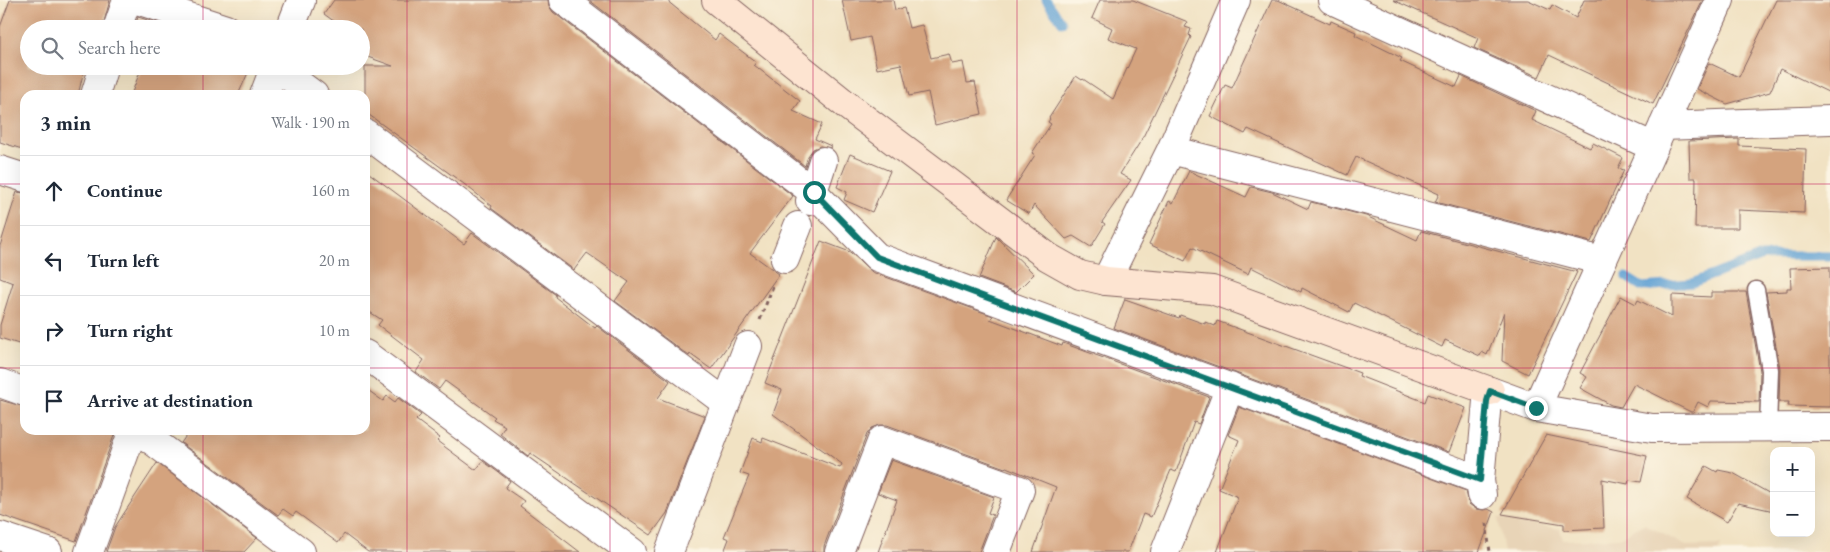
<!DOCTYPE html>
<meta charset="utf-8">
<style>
body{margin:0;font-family:"EB Garamond",serif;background:#f2f2f3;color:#1f2937}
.controls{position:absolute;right:15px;bottom:15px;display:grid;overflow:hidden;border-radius:10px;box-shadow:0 5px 20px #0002}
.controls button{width:45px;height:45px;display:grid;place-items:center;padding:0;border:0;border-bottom:1px solid #e0e1e3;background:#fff;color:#1f2937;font:25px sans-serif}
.stop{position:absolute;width:15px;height:15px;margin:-11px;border:4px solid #0f766e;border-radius:50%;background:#fff}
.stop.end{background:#0f766e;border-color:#fff;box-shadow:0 1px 5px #0008}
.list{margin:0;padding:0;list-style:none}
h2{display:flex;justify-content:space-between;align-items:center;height:65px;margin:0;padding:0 20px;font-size:21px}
h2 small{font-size:16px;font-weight:400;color:#747a83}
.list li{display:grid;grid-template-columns:32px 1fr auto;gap:15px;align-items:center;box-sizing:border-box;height:70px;padding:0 20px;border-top:1px solid #e0e1e3}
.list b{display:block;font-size:19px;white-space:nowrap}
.list em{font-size:16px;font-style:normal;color:#747a83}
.icon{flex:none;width:28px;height:28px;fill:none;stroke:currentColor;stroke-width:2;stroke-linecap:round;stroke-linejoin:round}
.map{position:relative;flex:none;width:1830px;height:552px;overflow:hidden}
.search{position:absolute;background:#fff;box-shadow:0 5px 20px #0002;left:20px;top:20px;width:350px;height:55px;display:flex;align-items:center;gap:12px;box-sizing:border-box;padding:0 18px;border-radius:28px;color:#747a83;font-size:19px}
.panel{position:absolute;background:#fff;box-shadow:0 5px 20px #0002;left:20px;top:90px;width:350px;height:345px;border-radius:15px}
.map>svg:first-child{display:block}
.built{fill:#e8d4b7}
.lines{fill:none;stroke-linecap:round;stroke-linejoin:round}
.stream{stroke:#62a2d4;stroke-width:9}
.building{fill:#d4a37e}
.lane-casing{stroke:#846360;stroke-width:19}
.street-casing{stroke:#846360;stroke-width:30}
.secondary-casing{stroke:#846360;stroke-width:30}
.path{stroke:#846360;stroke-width:3;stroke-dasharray:4 4;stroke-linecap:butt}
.lane{stroke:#fff;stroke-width:16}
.street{stroke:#fff;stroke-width:28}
.secondary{stroke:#fde4d1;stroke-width:28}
.route{stroke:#0f766e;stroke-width:6}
.grid{fill:none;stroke:#c2185b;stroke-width:1;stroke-opacity:0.55}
</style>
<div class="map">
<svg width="1830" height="552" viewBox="0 0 1830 552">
<rect width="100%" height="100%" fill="#fcf5e5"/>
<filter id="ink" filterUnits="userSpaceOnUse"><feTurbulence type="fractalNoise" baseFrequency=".02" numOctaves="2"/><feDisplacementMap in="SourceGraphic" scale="10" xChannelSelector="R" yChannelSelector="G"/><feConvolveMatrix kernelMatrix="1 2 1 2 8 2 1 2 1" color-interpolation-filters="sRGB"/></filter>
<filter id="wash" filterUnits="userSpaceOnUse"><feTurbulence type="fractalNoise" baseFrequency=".0096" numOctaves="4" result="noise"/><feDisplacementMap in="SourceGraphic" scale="20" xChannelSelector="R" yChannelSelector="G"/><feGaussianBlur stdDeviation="1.12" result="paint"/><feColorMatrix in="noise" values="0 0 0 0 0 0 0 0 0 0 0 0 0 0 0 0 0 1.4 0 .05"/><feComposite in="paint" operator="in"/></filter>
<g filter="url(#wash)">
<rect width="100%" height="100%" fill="#f1e2c3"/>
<!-- built -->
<path class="built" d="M1498,518l62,11 3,11 56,-2 25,-14 42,22 35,-1 -3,7h-214z"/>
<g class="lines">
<!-- stream -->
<path class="stream" d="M1046,0l16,22
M1626,277l16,10 50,-4 70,-27h68"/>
</g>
<g id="blocks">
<!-- building -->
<path class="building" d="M10,0h100l-8,29h-73v37h56l-7,29h-53v55l-25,-8v-115z
M334,0h214l1,6 4,6 240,184 -43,57 29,21 -68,95 -21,-15 -1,2 -74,-55 14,-19 -42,-29 -13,17 -83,-62 1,-2 -28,-22 -99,-72v-46h28l-28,-10v-13l-4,6v-20h-30l4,-7 -11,-8z
M589,0h77l49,40 4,-6 37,28 -2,3 46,36 -7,10 29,13 -7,15 16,7 -1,2 -10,-2 -7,3 -5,7 -3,10z
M842,0h51l2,10 9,-2 5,20 13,-3 9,33 18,-4 3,10 11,-2 4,21 8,-1 7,32 -47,11 -7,-33 -19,4 -8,-32 -24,5 -7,-32 -19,4z
M1100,0h33l55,22 -3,5 6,2 -2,6 2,2 -49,102 -22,35 11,6 -29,42 3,2 -14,23 -18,-11 -7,3 -32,-34 -5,9 -23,-14 29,-45 -3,-2 19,-29 -3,-2 2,-3 -1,-1 27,-42 6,4 1,-1 30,20 23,-50 -28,-11 4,-10 -20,-10z
M1272,0h6l52,24 1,-3 25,11 -1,3 47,23 -2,3 56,26 5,-11 75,35 -4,9 58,28 3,-5 30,15 -5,10 6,2 -33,72 -156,-40 4,-8 -83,-37 -9,18 -99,-46 -3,5 -35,-18 15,-31 7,3z
M1393,0h135l22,10 2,-5 24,13 8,-18h119l-50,104 -104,-49 -10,22 -65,-29 4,-10z
M1776,0h54v93l-50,-24 -10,23 -43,12 -30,-15 12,-26 30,14z
M138,17l32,10 -1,2h-35z
M134,66h117l-13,29h-107l10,-26z
M1739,139v7l67,3 -2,64 -66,-3v18h-43l1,-50h-6l-1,-37z
M850,154l40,17 -18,41 -28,-12 3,-8 -10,-5z
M365,170l99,74 8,-11 84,62 -1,2 40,31 2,-2 73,55 -12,17 47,18 -38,97 -16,22 -121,-82 -2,3 -28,-22 5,-8 -12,-7 2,-2 -50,-36 -6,8 -23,-17 8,-12 -46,-35 4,-5 -17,-11z
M1189,171l57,26 5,-10 21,5 36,17 3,-7 55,14 51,24 4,-9 156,41 -49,102 -26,-13 2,-49 -17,43 -5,-3 -2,4 -35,-16 -3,7 -88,-44 -5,9 -47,-24 -1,4 -50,-25 -3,7 -56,-27 -7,14 -36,-17 20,-43 4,2z
M17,192l8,1v153l-25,-8v-13l13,-42 -13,-5v-32z
M996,237l38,37 -18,18 -37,-14z
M821,241l29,11 22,20 121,44 -3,3 72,27 1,-3 146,54 -10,27 -5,-2 -18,50 -5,-2 -20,47 -8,-3 -15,38h-95l23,-65 -50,-20 -1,1 -118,-43h-7l-8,3 -5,6 -43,112v6h-100l5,-13 -5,-2 25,-61 -9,-3 13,-35 9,4 1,-4 77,30 2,-4 -69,-50 9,-24 -17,-7z
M1830,267v140l-42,-1 1,-4h-10l1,-34 -14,-76 21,-1v-3h4l-1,-20z
M1711,292h35l14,79 -1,31 -48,-1 -3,6 -10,-5 -5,10h-2l-57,-28 -13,23 -10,-2 -31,-17 7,-11 -7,-4 41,-77 15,8 2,-4 34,17v-22l39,2z
M1125,299l54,19 1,-3 25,9v-2l10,4 2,-5 143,52 -1,3 66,26 3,-8 38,14 -17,44 -335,-124z
M365,388l18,13 4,-5 8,6 3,-4 23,17 -5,5 24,18 -3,3 39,29 7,-9 27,20 -5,7 19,13 -4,5 60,46h-212l-24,-18 -6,9 -42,-31 -3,4 -10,-7 -5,6 -97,-72 9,-13h175z
M0,400l25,7v23h91l-40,111 -76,-26z
M1239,407l227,84 3,13 7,5 8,1 4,-1 6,3 -15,40h-262l21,-55 -19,-8 20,-49 -11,-5z
M1546,435l101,21 -6,26 -12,-2 -1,4 -26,-5 2,49 -40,2v-6l-62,-10z
M891,460l103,37 -6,16 5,2 -14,37h-101l19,-52 -19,-7z
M157,463l100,75 -13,14h-138l9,-25z
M1706,466l11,6 1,-2 15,3 41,23v15l-36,-8 -11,19 -40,-23z"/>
</g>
</g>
<g filter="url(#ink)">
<use href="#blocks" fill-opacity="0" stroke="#846360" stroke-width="1"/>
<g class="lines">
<!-- lane casing -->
<g class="lane-casing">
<path id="lane" d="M1756,290l14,80 -2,58"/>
</g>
<!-- street casing -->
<g class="street-casing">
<path id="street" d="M137,0l89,29
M563,0l250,192 64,65 603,223
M1332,0l322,147
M117,29l10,-29
M290,29l11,-28
M275,66l39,29
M95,95l9,-29
M264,95l11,-29
M1663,126l167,-6
M365,133l361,270
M1171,150l431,111
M0,170l25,8
M810,201l13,-40
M785,259l13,-33
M1106,281l65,-131 65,-150
M365,354l267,198
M0,383l25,9
M1536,408l184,-408
M138,430l163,122
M1482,495l-2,-15 7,-79 3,-10 46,17 116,20 178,-1
M0,536l48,16
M89,552l44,-122
M669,552l79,-206
M839,552l43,-112 138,50 -24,62
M1165,552l65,-165"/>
</g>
<!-- secondary casing -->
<g class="secondary-casing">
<path id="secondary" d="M716,0l133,107 199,150 32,18 26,6 106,9 278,101"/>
</g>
<!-- path -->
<path class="path" d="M760,320l13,-34
M1486,523l4,29"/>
<!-- lane -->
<use href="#lane" class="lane"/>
<!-- street -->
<use href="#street" class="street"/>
<!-- secondary -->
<use href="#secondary" class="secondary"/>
</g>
</g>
<g class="lines" filter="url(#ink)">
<!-- route -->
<path class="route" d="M814,192l63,65 603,223 7,-79 3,-10 46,17"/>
</g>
<!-- grid -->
<path class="grid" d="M203,0v29M407,0v552M610,0v552M813,0v552M1017,0v552M1220,0v552M1423,0v552M1627,0v552M203,66v29M0,184h25M365,184h1465M0,368h25M365,368h1465M203,430v122"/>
</svg>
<div class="controls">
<button>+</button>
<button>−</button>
</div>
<div class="stop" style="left:814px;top:192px"></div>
<div class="stop end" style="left:1536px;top:408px"></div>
<div class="search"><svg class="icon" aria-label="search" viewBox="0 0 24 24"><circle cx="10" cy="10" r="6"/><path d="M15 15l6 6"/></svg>Search here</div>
<section class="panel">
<h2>3 min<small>Walk · 190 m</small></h2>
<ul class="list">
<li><svg class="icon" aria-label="ahead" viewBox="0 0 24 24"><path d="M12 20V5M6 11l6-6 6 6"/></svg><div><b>Continue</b></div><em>160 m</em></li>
<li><svg class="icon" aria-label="left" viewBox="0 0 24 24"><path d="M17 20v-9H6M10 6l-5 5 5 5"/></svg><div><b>Turn left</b></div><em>20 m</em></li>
<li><svg class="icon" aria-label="right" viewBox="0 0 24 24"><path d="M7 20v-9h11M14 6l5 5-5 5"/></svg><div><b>Turn right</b></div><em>10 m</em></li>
<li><svg class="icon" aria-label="arrive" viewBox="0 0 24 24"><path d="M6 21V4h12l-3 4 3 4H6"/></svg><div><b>Arrive at destination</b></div></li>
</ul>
</section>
</div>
